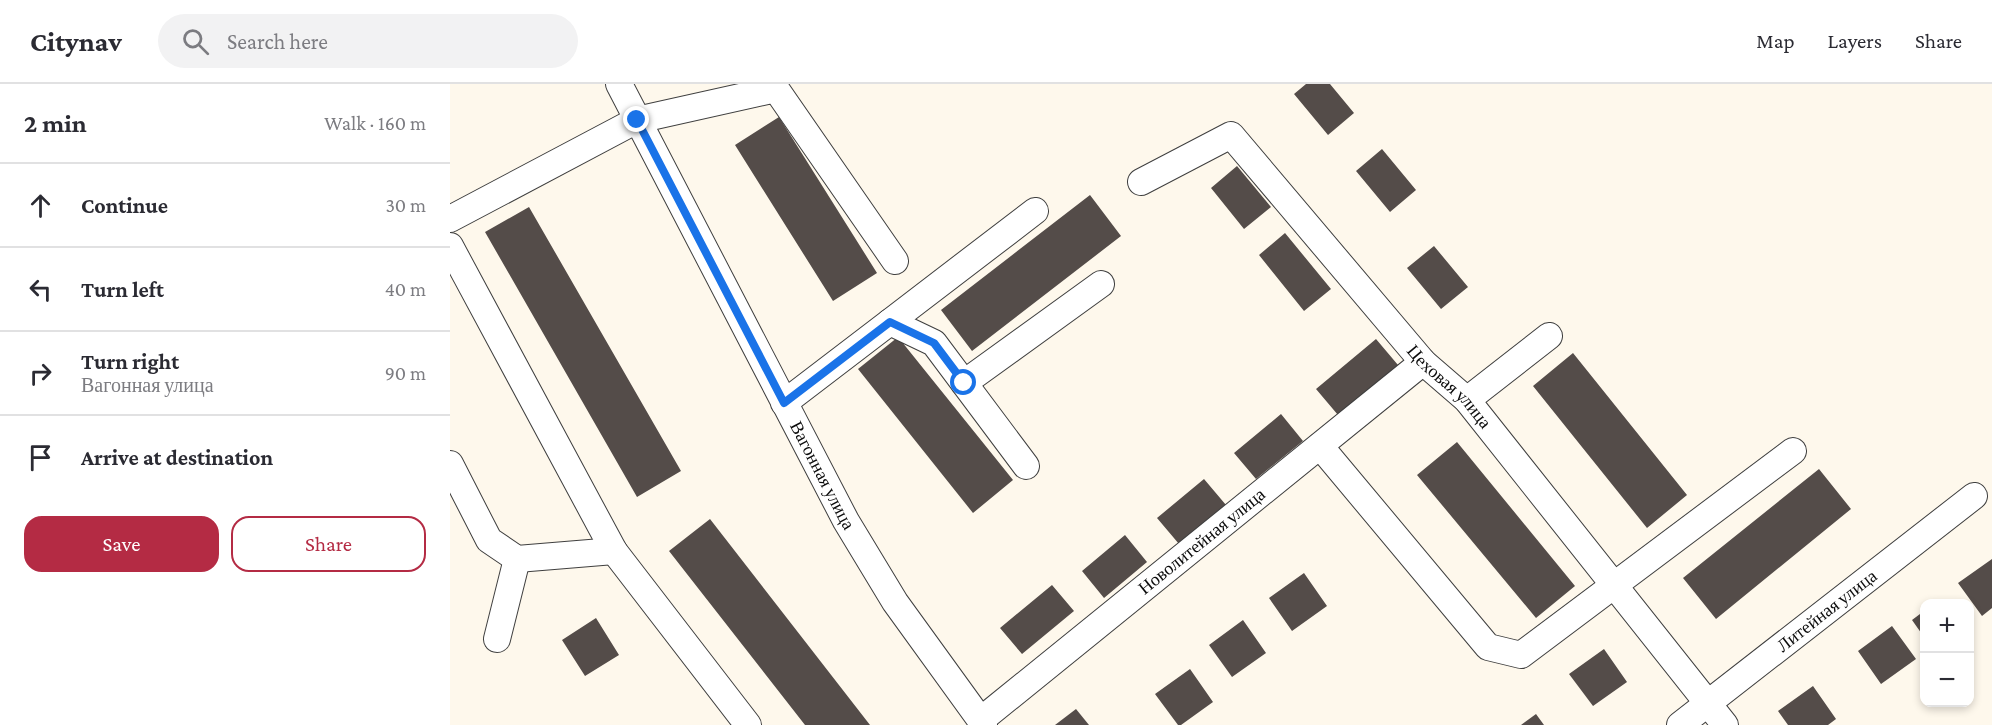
<!DOCTYPE html>
<meta charset="utf-8">
<style>
body{margin:0;font-family:"Crimson Pro",serif;background:#f2f2f3;color:#2b2b33}
.controls{position:absolute;right:18px;bottom:18px;display:grid;overflow:hidden;border-radius:12px;box-shadow:0 3px 9px #0003}
.controls button{width:54px;height:54px;display:grid;place-items:center;padding:0;border:0;border-bottom:2px solid #e1e1e2;background:#fff;color:#2b2b33;font:30px sans-serif}
.stop{position:absolute;width:18px;height:18px;margin:-14px;border:4px solid #1a73e8;border-radius:50%;background:#fff}
.stop.end{background:#1a73e8;border-color:#fff;box-shadow:0 2px 6px #0008}
.list{margin:0;padding:0;list-style:none}
h2{display:flex;justify-content:space-between;align-items:center;height:78px;margin:0;padding:0 24px;font-size:26px}
h2 small{font-size:20px;font-weight:400;color:#7c7c81}
.list li{display:grid;grid-template-columns:39px 1fr auto;gap:18px;align-items:center;box-sizing:border-box;height:84px;padding:0 24px;border-top:2px solid #e1e1e2}
.list b{display:block;font-size:22px;white-space:nowrap}
.list p{margin:0;font-size:20px;white-space:nowrap;color:#7c7c81}
.list em{font-size:20px;font-style:normal;color:#7c7c81}
.actions{display:flex;gap:12px;padding:18px 24px}
.actions a{flex:1;padding:14px 0;border:2px solid #b42b44;border-radius:18px;text-align:center;font-size:21px;color:#b42b44}
.actions .main{background:#b42b44;color:#fff}
.icon{flex:none;width:33px;height:33px;fill:none;stroke:currentColor;stroke-width:2;stroke-linecap:round;stroke-linejoin:round}
.map{position:relative;flex:none;width:1542px;height:641px;overflow:hidden}
header{display:flex;align-items:center;gap:36px;box-sizing:border-box;height:84px;padding:0 30px;background:#fff;border-bottom:2px solid #e1e1e2}
header strong{font-size:28px}
nav{display:flex;gap:33px;margin-inline-start:auto;font-size:21px}
.search{width:420px;height:54px;background:#f2f2f3;display:flex;align-items:center;gap:15px;box-sizing:border-box;padding:0 21px;border-radius:33px;color:#7c7c81;font-size:22px}
main{display:flex}
aside{flex:1;background:#fff}
.map>svg:first-child{display:block}
.building{fill:#544c49}
.lines{fill:none;stroke-linecap:round;stroke-linejoin:round}
.minor-casing{stroke:#3f3f3f;stroke-width:28}
.minor{stroke:#fff;stroke-width:26}
.route{stroke:#1a73e8;stroke-width:8}
.labels{text-anchor:middle;dominant-baseline:central;stroke-width:6;stroke-linejoin:round;paint-order:stroke}
.street-label{font-size:18px;fill:#0c0c0c;stroke:#fff}
</style>
<header>
<strong>Citynav</strong>
<div class="search"><svg class="icon" aria-label="search" viewBox="0 0 24 24"><circle cx="10" cy="10" r="6"/><path d="M15 15l6 6"/></svg>Search here</div>
<nav><a>Map</a><a>Layers</a><a>Share</a></nav>
</header>
<main>
<aside>
<h2>2 min<small>Walk · 160 m</small></h2>
<ul class="list">
<li><svg class="icon" aria-label="ahead" viewBox="0 0 24 24"><path d="M12 20V5M6 11l6-6 6 6"/></svg><div><b>Continue</b></div><em>30 m</em></li>
<li><svg class="icon" aria-label="left" viewBox="0 0 24 24"><path d="M17 20v-9H6M10 6l-5 5 5 5"/></svg><div><b>Turn left</b></div><em>40 m</em></li>
<li><svg class="icon" aria-label="right" viewBox="0 0 24 24"><path d="M7 20v-9h11M14 6l5 5-5 5"/></svg><div><b>Turn right</b><p>Вагонная улица</p></div><em>90 m</em></li>
<li><svg class="icon" aria-label="arrive" viewBox="0 0 24 24"><path d="M6 21V4h12l-3 4 3 4H6"/></svg><div><b>Arrive at destination</b></div></li>
</ul>
<div class="actions"><a class="main">Save</a><a>Share</a></div>
</aside>
<div class="map">
<svg width="1542" height="641" viewBox="0 0 1542 641">
<rect width="100%" height="100%" fill="#fef8ec"/>
<!-- building -->
<path class="building" d="M856,0h24l24,29 -26,22 -34,-41z
M329,33l98,156 -44,28 -98,-156z
M932,65l34,41 -26,22 -34,-41z
M787,82l34,41 -27,22 -33,-41z
M640,111l31,41 -149,115 -31,-41z
M79,123l152,264 -44,26 -152,-265z
M835,149l46,56 -27,22 -45,-56z
M984,162l34,41 -27,22 -34,-41z
M448,253l115,143 -40,33 -115,-144z
M926,255l22,26 -60,50 -22,-26z
M1123,269l114,142 -40,33 -114,-142z
M831,330l22,27 -47,38 -22,-26z
M1007,358l118,144 -39,32 -119,-143z
M1369,385l32,40 -135,110 -33,-41z
M754,395l22,26 -47,39 -22,-26z
M260,435l160,206h-65l-136,-174z
M675,451l22,27 -43,36 -22,-27z
M1542,475v49l-10,8 -24,-33z
M854,489l23,33 -35,25 -23,-33z
M602,501l22,26 -52,43 -22,-26z
M1474,527v26l-12,-17z
M146,534l23,37 -34,21 -23,-36z
M793,536l23,33 -34,24 -23,-32z
M1442,542l24,33 -35,25 -23,-33z
M1154,565l23,33 -34,24 -24,-32z
M740,585l23,33 -32,23h-3l-23,-31z
M1363,602l23,33 -8,6h-40l-10,-14z
M626,625l13,16h-34z
M1086,630l8,11h-23z"/>
<g class="lines">
<!-- minor casing -->
<g class="minor-casing">
<g id="minor">
<path id="s1" d="M169,0l227,437 49,81 89,123"/>
<path id="s2" d="M691,98l90,-47 192,227 44,38 258,325"/>
<path d="M0,135l187,-99 139,-31 119,172"/>
<path d="M0,162l164,305 134,174"/>
<path d="M440,238l145,-111"/>
<path d="M514,299l137,-99"/>
<path d="M1017,316l82,-64"/>
<path d="M334,319l106,-81 44,21 92,123"/>
<path d="M870,362l168,201 33,8 272,-204"/>
<path d="M0,380l39,76 28,19 97,-8"/>
<path d="M47,555l20,-80"/>
<path id="s3" d="M531,636l442,-358"/>
<path id="s4" d="M1230,641l294,-229"/>
</g>
</g>
<!-- minor -->
<use href="#minor" class="minor"/>
</g>
<g class="lines">
<!-- route -->
<path class="route" d="M187,36l147,283 106,-81 44,21 30,40"/>
</g>
<g class="labels">
<!-- street labels -->
<g class="street-label">
<text stroke="none"><textPath href="#s2" startOffset="435">Цеховая улица</textPath></text>
<text stroke="none"><textPath href="#s1" startOffset="441">Вагонная улица</textPath></text>
<text stroke="none"><textPath href="#s3" startOffset="284">Новолитейная улица</textPath></text>
<text stroke="none"><textPath href="#s4" startOffset="186">Литейная улица</textPath></text>
</g>
</g>
</svg>
<div class="controls">
<button>+</button>
<button>−</button>
</div>
<div class="stop" style="left:514px;top:299px"></div>
<div class="stop end" style="left:187px;top:36px"></div>
</div>
</main>
